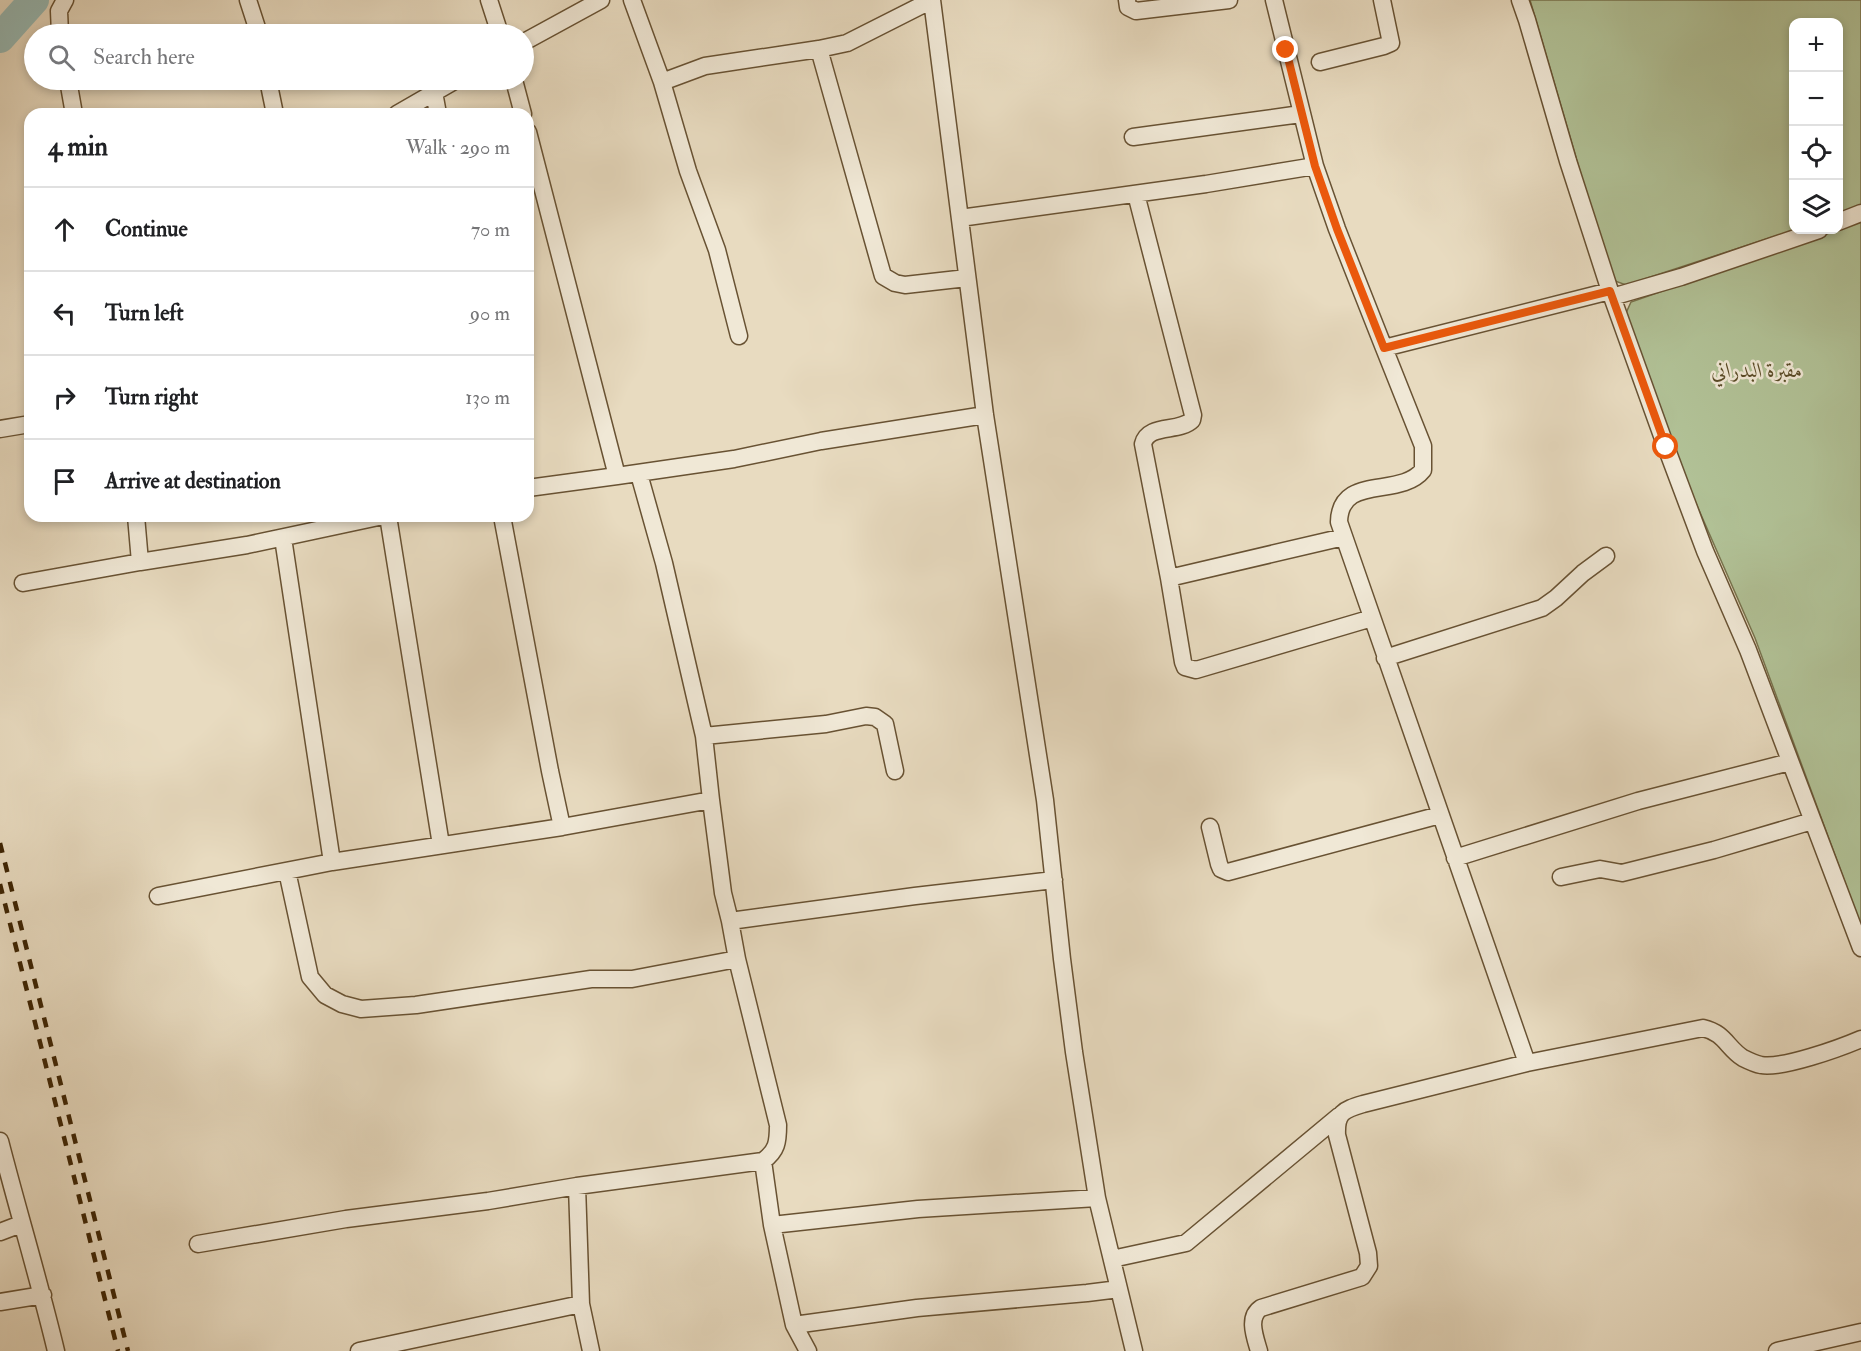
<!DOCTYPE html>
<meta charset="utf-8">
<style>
body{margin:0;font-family:"IM FELL Double Pica",Amiri,serif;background:#f2f2f2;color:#202124}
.controls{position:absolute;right:18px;top:18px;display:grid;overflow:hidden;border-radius:12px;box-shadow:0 3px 9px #0003}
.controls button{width:54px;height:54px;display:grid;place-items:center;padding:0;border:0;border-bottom:2px solid #e0e0e0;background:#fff;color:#202124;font:30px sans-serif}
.stop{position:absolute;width:18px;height:18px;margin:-14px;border:4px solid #ea580c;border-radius:50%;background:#fff}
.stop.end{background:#ea580c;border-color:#fff;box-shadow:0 2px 6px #0008}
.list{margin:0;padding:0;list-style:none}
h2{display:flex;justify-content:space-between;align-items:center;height:78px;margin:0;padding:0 24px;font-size:26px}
h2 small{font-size:20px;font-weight:400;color:#757577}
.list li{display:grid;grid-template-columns:39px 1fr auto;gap:18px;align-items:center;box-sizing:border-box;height:84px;padding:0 24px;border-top:2px solid #e0e0e0}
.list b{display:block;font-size:22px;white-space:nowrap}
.list em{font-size:20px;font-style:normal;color:#757577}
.icon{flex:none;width:33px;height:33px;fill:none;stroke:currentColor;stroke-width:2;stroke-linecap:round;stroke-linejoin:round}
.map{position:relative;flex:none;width:1861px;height:1351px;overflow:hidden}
.search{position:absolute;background:#fff;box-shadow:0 3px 9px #0003;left:24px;top:24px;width:510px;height:66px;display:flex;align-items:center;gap:15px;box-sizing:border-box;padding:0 21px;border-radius:33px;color:#757577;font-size:22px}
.panel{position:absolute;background:#fff;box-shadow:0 3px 9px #0003;left:24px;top:108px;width:510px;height:414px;border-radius:18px}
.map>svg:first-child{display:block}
.green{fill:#b1c196;stroke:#78734d;stroke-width:1.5}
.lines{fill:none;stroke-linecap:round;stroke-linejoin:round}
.river{stroke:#98bbb6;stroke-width:30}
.street-casing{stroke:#685233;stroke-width:19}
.street{stroke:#f0e8d6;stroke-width:16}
.rail{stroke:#3e2504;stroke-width:4.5;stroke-dasharray:10 10;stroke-linecap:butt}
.route{stroke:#ea580c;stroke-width:8}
.labels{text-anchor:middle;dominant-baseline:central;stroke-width:5;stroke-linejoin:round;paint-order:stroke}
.park-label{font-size:21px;font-style:italic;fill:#5b4c28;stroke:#f0e8d6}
</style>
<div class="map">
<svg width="1861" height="1351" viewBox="0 0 1861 1351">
<rect width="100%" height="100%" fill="#e8dbc0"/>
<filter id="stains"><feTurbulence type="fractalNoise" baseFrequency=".00333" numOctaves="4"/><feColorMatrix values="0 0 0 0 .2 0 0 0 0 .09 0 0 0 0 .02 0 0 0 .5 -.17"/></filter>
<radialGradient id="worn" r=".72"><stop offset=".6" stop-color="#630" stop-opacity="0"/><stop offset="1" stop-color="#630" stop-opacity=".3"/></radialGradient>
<!-- green -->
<path class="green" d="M1530,0h331v206l-22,9 -1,-193h-44v208l-168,55 -11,-4 -31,-96z
M1861,222v704l-106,-288 -71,-162 -58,-163 5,-11z"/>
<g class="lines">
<!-- river -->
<path class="river" d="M0,38l34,-38"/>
<!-- street casing -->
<g class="street-casing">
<path id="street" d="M248,0l11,34
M489,0l11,34
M632,0l30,82 26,89 29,79 22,86
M932,0l53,415 60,385 17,159 12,93 23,146 37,153
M1127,0l1,7 8,4 93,-11
M1274,0l41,166 22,63 47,119 226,-57
M1520,0l7,20 41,141 42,130 56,156 39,104 43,99 113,298
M60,34l-1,-23 6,-11
M524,42l77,-42
M819,49l64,227 12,7 10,2 62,-7
M1320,62l64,-16 7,-3 -9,-43
M68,80l6,34
M268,80l7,34
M514,80l9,34
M662,82l43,-16 114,-17 28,-6 85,-43
M434,92l4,22
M397,114l59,-34
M528,132l89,344 117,-17 87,-18 164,-26
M1133,137l168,-23
M1136,194l57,221 -1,5c-13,13 -44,3 -49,24l26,134 14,84 2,5 11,3 176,-52
M960,218l246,-34 109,-18
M1838,222l23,-9
M1612,297l69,-20 138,-47
M1384,348l39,98v24c-23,29 -83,3 -84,52l188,541 176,-35c22,5 24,20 40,30 6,3 12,6 18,7 21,4 79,-17 100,-26
M0,429l30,-5
M639,474l25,89 40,173 7,64
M528,488l89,-12
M388,516l53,329
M502,516l48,255 12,56 149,-27 12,93 7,28 185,-25 139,-16
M283,538l49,324
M140,562l107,-17 136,-29
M1169,578l175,-41
M23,583l117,-21 -4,-46
M1385,658l157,-50 14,-10 27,-25 23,-17
M704,736l122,-12 40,-8 9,1 10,7 10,47
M1210,827l9,37 2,5 7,3 212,-57
M1455,858l183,-57 152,-39
M287,871l23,106 15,18 17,9 19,5 55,-4 175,-26h41l105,-20
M1561,877l39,-8 22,4 92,-23 98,-29
M158,896l174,-34 230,-35
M0,1141c18,70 39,139 56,210
M763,1161l9,64
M1097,1198l-179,11 -146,16 22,100 123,-17 170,-15 32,-4
M0,1232l21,-8
M198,1244l148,-25 142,-18 89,-15
M1112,1259l74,-16 153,-127
M0,1302l43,-7
M794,1325l14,26
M359,1351l222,-47
M591,1351l-10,-47 -4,-118 186,-25c14,-10 15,-19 15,-36l-41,-166 -7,-38
M1259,1351c-4,-14 -12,-34 2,-43l101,-31 7,-11 -1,-13 -31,-118c-1,-22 6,-25 26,-31l164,-41
M1777,1351l84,-19"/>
</g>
<!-- street -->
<use href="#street" class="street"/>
<!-- rail -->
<path class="rail" d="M0,843l128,508
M0,884l118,467"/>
</g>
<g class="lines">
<!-- route -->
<path class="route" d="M1286,50l29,116 22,63 47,119 226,-57 56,156"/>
</g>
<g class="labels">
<!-- park labels -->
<g class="park-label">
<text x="1757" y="370">مقبرة البدراني</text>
</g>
</g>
<rect width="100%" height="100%" filter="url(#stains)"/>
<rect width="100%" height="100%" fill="url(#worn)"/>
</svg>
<div class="controls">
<button>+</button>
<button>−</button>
<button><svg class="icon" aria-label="locate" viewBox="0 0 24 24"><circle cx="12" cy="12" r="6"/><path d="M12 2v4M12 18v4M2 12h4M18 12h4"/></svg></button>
<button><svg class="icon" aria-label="layers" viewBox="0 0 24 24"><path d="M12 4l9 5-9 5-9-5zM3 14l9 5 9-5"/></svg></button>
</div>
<div class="stop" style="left:1666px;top:447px"></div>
<div class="stop end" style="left:1286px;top:50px"></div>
<div class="search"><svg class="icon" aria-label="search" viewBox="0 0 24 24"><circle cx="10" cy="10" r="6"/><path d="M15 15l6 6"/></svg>Search here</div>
<section class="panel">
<h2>4 min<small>Walk · 290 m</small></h2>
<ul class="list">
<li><svg class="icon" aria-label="ahead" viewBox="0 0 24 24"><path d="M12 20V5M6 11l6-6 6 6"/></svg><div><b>Continue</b></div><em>70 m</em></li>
<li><svg class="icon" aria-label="left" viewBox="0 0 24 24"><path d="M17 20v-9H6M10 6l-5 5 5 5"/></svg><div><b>Turn left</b></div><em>90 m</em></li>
<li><svg class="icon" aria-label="right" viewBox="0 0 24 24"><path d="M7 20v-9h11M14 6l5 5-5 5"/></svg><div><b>Turn right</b></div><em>130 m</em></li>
<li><svg class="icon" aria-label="arrive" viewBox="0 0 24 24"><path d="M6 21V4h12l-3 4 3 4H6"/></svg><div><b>Arrive at destination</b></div></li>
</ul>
</section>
</div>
